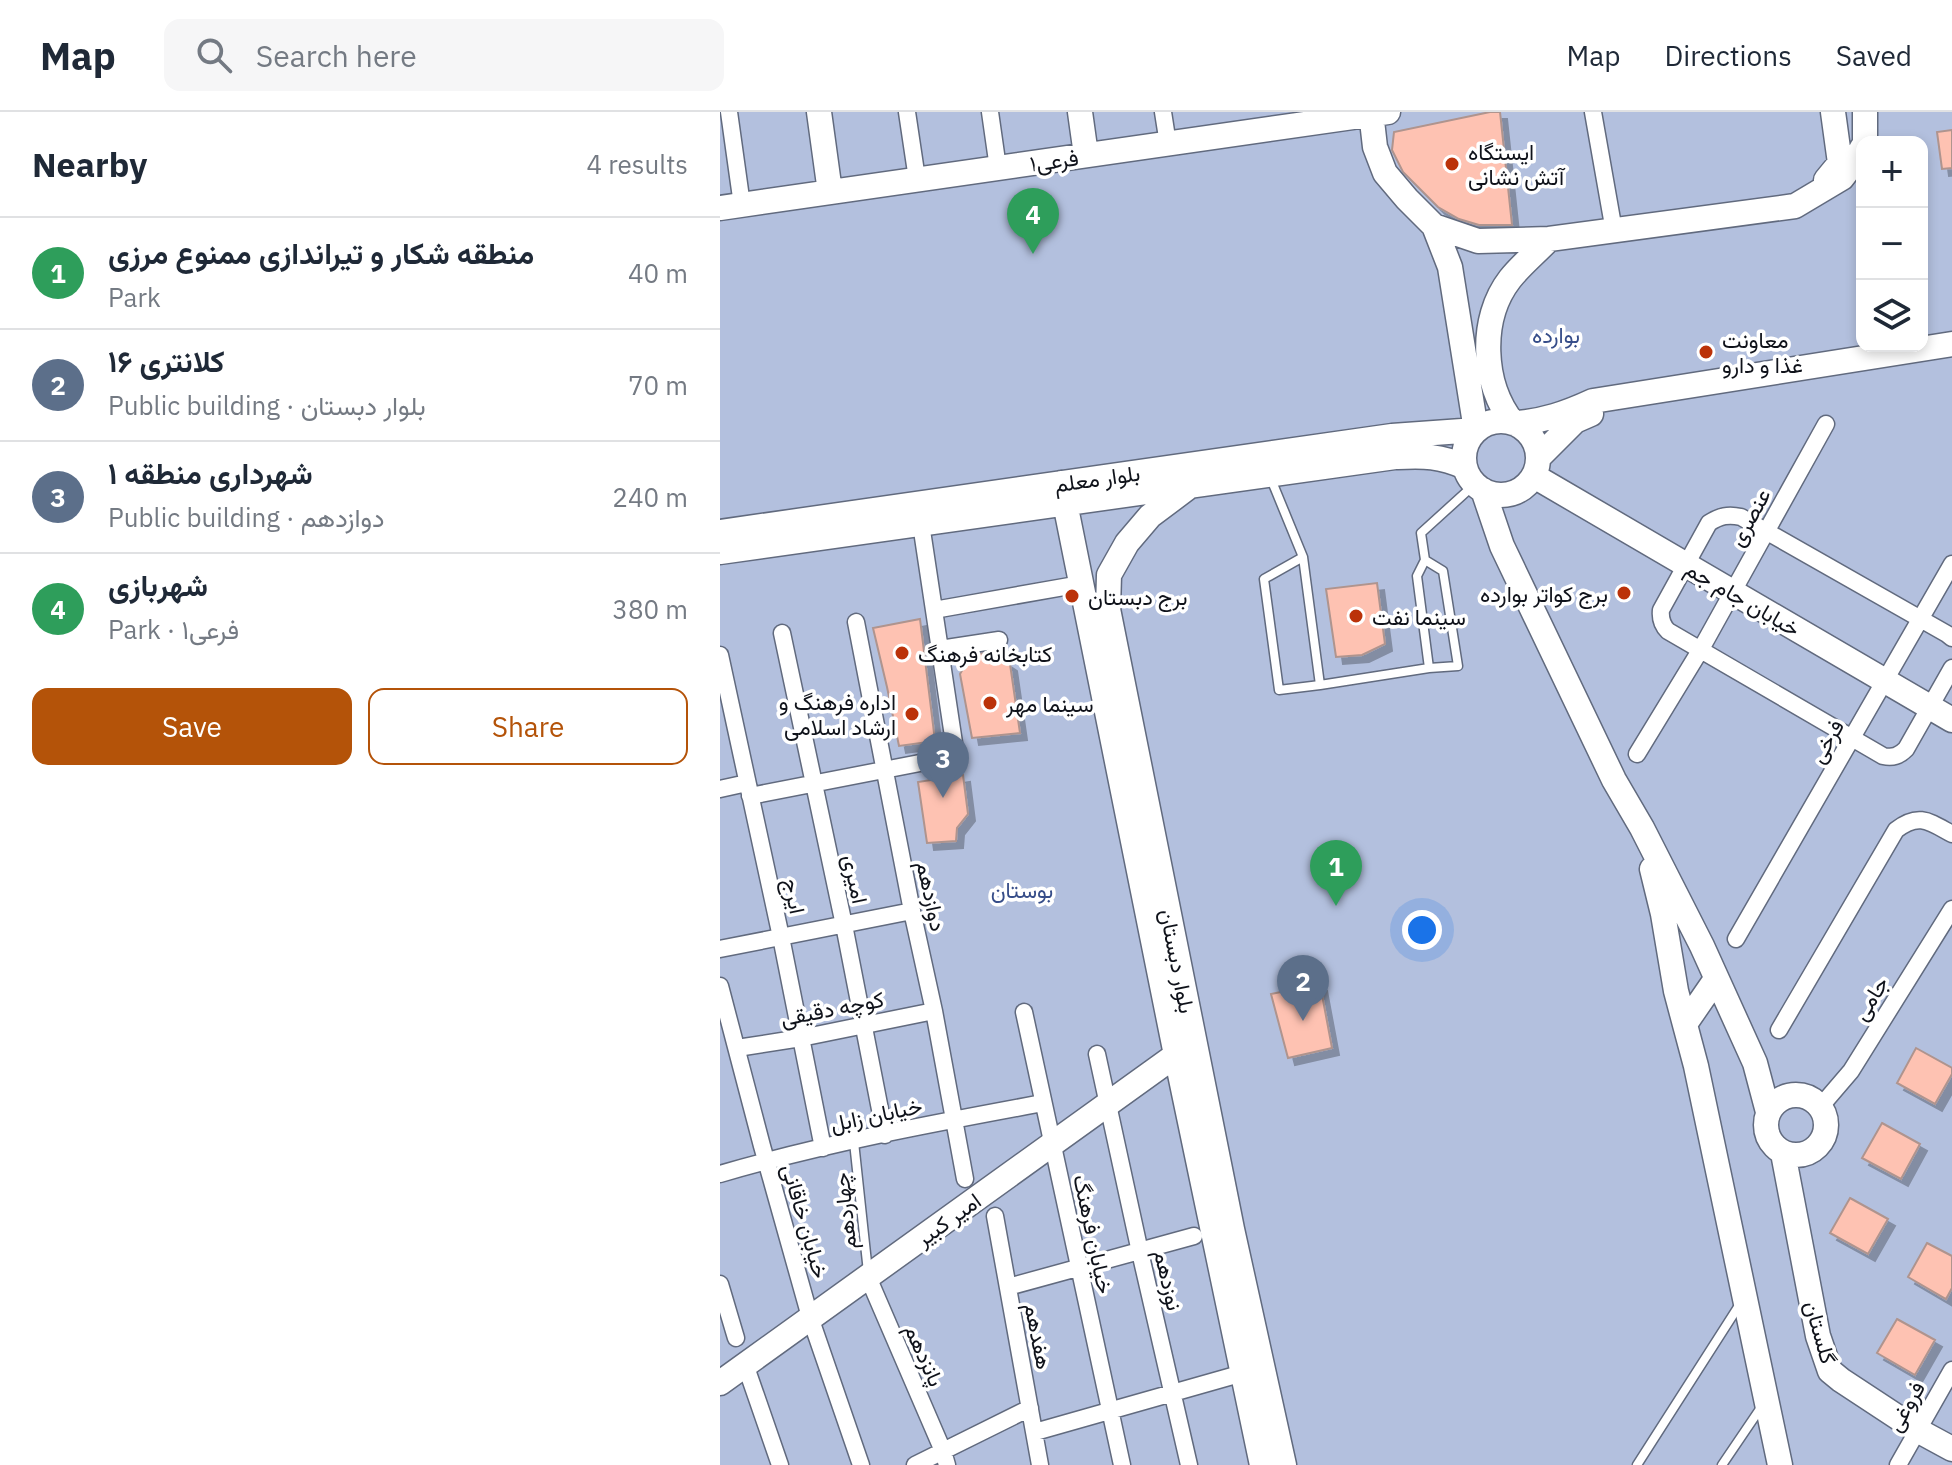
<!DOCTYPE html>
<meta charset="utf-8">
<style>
body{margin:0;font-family:"IBM Plex Sans",Vazirmatn,sans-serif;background:#f6f6f7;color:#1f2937}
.controls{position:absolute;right:24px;top:24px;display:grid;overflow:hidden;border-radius:16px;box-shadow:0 4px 12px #0003}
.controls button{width:72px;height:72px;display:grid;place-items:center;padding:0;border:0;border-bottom:2px solid #e0e1e3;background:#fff;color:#1f2937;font:40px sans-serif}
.you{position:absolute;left:702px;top:818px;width:28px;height:28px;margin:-20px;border:6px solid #fff;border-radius:50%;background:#1a73e8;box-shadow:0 0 0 12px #1a73e833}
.badge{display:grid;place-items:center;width:52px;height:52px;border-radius:50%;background:#b45309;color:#fff;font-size:26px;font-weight:700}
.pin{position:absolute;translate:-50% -66px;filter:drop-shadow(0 2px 4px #0008)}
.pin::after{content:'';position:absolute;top:42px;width:28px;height:24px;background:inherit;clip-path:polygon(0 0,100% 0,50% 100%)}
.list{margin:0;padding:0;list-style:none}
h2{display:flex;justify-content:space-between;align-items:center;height:104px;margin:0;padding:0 32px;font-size:34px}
h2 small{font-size:26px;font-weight:400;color:#747a83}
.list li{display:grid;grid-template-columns:52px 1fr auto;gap:24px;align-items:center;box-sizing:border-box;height:112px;padding:0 32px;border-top:2px solid #e0e1e3}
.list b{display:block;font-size:30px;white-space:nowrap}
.list p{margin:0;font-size:26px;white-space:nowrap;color:#747a83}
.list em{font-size:26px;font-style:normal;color:#747a83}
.actions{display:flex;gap:16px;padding:24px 32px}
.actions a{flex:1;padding:18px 0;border:2px solid #b45309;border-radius:16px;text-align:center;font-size:28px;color:#b45309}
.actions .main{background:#b45309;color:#fff}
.icon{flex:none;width:44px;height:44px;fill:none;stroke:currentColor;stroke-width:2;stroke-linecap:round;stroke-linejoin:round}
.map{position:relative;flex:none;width:1232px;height:1353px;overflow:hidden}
header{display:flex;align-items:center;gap:48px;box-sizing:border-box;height:112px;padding:0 40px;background:#fff;border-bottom:2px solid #e0e1e3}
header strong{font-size:38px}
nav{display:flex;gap:44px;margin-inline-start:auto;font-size:28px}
.search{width:560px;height:72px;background:#f6f6f7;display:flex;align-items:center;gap:20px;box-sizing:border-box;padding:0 28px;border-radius:16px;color:#747a83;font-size:30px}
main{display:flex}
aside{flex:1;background:#fff}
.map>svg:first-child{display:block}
.green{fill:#b3c0de;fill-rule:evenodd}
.building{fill:#fec2b2;stroke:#af948e;stroke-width:2;filter:url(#shadow)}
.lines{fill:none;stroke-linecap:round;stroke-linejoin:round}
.lane-casing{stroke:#616a7e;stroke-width:11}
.street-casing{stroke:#616a7e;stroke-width:19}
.secondary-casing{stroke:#616a7e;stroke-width:27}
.lane{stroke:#fff;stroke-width:8}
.street{stroke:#fff;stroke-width:16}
.secondary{stroke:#fff;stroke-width:24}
.poi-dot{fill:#bb3209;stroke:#fff;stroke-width:3}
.labels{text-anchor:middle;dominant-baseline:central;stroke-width:7;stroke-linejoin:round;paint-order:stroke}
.poi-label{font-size:22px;fill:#0f121a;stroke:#fff;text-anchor:start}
.street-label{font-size:22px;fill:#0f121a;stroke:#fff}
.park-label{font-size:22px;fill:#364d89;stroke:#fff}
</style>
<header>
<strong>Map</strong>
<div class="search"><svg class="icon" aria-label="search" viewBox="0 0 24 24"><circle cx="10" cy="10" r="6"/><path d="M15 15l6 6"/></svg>Search here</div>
<nav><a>Map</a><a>Directions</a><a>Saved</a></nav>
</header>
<main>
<aside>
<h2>Nearby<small>4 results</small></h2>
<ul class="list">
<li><span class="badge" style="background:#2e9e5b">1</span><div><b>منطقه شکار و تیراندازی ممنوع مرزی</b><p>Park</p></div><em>40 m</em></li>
<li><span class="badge" style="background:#5c6f8a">2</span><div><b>کلانتری ۱۶</b><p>Public building · بلوار دبستان</p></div><em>70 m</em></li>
<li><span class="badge" style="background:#5c6f8a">3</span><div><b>شهرداری منطقه ۱</b><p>Public building · دوازدهم</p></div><em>240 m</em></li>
<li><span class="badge" style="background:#2e9e5b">4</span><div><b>شهربازی</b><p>Park · فرعی۱</p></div><em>380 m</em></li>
</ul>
<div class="actions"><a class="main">Save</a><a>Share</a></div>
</aside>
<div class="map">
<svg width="1232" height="1353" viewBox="0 0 1232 1353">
<defs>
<filter id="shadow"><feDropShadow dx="7" dy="7" stdDeviation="0" flood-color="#0004"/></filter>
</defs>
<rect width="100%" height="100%" fill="#e0e8fb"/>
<!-- green -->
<path class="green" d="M0,0h1232v1353h-1232zM1142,30h60v204h-60z"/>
<!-- building -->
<path class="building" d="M770,0h10l12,113h-33l-20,-6 -21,-12 -35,-35 -11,-22 2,-18z
M1232,18v38l-10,1 -5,-37z
M657,471l8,61 -23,11 -26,2 -10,-68z
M200,507l15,122 -36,5 -12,-59 -14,-59z
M272,540l18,12 10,69 -48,5 -12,-64 11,-19z
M243,663l5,39 -11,14 -1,13 -29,2 -9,-61z
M600,872l12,64 -44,10 -17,-64z
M1196,936l36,20v6l-17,30 -38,-21z
M1162,1011l38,21 -19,35 -39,-21z
M1130,1086l38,21 -20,35 -38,-21z
M1207,1131l25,13v32l-6,11 -38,-22z
M1177,1207l38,21 -20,35 -38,-22z"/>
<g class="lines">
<!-- lane casing -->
<g class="lane-casing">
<path id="lane" d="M551,367l32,78 -39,22 15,111 41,-5
M583,445l17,128 109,-17 29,-2 -15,-95 -18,-11
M709,556l-12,-92 8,-16 -4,-27 54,-49
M134,1030l14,130
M917,1353l103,-161
M1002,1353l40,-59"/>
</g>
<!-- street casing -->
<g class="street-casing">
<path id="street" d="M9,0l13,93
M187,0l10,67
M270,0l8,56
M443,0l5,32
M873,0l21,119
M214,498l147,-26
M136,510l56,289 22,100 31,168
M62,521l62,292 41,210
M1232,526l-5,-4 -206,-117c-13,-3 -21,-1 -32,6l-48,87c-1,9 1,15 7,21l215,125c10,2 16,0 23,-7l46,-81
M220,537l59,-9
M0,543l61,282 42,211
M917,642l64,-105 125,-225
M0,677l27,-6
M30,684l206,-40 -35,-232
M1016,827l216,-375
M0,837l192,-38
M0,874l42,160 48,171 51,148
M304,900l98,453
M1059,918l117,-200c23,-18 34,-8 56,4
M17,936l64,-10 133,-27
M377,942l43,198 49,213
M1101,994l30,-35 101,-162
M0,1062c106,-31 215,-51 323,-71
M275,1104l45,249
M148,1165l75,174 4,14
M0,1172l16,54
M288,1175l186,-51
M25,1252l35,101
M315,1320l208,-59
M195,1353l115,-57
M1178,1353l54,-95"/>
</g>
<!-- secondary casing -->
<g class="secondary-casing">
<path id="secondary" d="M99,0l11,80
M360,0l6,43
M1145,30v-30
M1106,68l14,-17 -7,-51
M0,96l668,-96
M714,114l44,15 71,-2 246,-33 47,-28 13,-17 7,-13
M829,127c-12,13 -28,26 -39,40 -31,40 -28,105 3,144 29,-1 54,-10 80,-22l359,-57
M744 346a37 37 0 1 1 74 0a37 37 0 1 1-74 0Z
M818,346l37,-37 16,-7
M814,364l418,244
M341,371l115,572 86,410
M470,374l-40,30 -23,27 -18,32 -1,34 124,620 52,236
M763,378l19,56 112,234 28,48 60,118 53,117 13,49
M0,420l672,-96 84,-6 -26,-163 -16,-41 -27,-27 -22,-26 -10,-26 -4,-35
M0,440l675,-95c28,-1 44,-2 70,10
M932,757l11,45 13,77 20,75 84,399
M965,912l31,-45
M1046 1013a30 30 0 1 1 60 0a30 30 0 1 1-60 0Z
M1063,1041l35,183 12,35 11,9 76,50 35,19
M0,1271l456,-328 12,-3"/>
</g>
<!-- lane -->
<use href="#lane" class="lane"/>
<!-- street -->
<use href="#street" class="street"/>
<!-- secondary -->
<use href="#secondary" class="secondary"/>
</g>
<!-- markers -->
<g class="poi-dot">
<circle cx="732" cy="52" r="8"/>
<circle cx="986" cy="240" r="8"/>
<circle cx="904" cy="481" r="8"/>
<circle cx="352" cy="484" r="8"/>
<circle cx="636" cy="504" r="8"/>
<circle cx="182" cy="541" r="8"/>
<circle cx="270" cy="591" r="8"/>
<circle cx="192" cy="602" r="8"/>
</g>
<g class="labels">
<!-- poi labels -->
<g class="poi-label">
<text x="748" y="39">ایستگاه<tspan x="748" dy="25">آتش نشانی</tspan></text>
<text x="1002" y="227">معاونت<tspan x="1002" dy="25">غذا و دارو</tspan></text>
<text x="888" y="481" text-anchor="end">برج کواتر بوارده</text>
<text x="368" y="484">برج دبستان</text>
<text x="652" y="504">سینما نفت</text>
<text x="198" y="541">کتابخانه فرهنگ</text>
<text x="176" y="589" text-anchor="end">اداره فرهنگ و<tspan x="176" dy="25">ارشاد اسلامی</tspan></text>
<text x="286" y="591">سینما مهر</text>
</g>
<!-- street labels -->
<g class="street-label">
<text transform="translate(334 48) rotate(-8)">فرعی۱</text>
<text transform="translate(377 366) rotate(-8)">بلوار معلم</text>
<text transform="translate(1029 405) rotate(-61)">عنصری</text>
<text transform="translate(1023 486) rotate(30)">خیابان جام جم</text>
<text transform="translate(1106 629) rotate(-60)">فرخی</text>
<text transform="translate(136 767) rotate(78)">امیری</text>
<text transform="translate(75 784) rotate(78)">ایرج</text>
<text transform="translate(212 784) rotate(78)">دوازدهم</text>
<text transform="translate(458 849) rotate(79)">بلوار دبستان</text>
<text transform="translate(1150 886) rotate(-58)">جامی</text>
<text transform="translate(112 896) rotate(-11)">کوچه دقیقی</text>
<text transform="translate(156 1002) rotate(-12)">خیابان زابل</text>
<text transform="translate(124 1099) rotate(-96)">چهاردهم</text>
<text transform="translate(228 1107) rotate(-36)">امیر کبیر</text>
<text transform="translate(86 1109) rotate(74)">خیابان خاقانی</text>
<text transform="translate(374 1122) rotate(78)">خیابان فرهنگ</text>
<text transform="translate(449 1168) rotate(77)">نوزدهم</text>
<text transform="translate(1101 1220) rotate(74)">گلستان</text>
<text transform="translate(319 1224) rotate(79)">هفدهم</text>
<text transform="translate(205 1243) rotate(66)">پانزدهم</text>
<text transform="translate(1185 1294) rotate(-60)">فروغی</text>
</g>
<!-- park labels -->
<g class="park-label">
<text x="836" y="222">بوارده</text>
<text x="302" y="777">بوستان</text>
</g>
</g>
</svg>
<div class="controls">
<button>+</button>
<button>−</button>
<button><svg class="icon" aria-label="layers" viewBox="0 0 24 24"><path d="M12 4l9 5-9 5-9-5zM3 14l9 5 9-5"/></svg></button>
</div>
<div class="you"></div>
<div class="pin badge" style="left:616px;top:794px;background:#2e9e5b">1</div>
<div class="pin badge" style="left:583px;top:909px;background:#5c6f8a">2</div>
<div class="pin badge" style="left:223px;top:686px;background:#5c6f8a">3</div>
<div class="pin badge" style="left:313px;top:142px;background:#2e9e5b">4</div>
</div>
</main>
